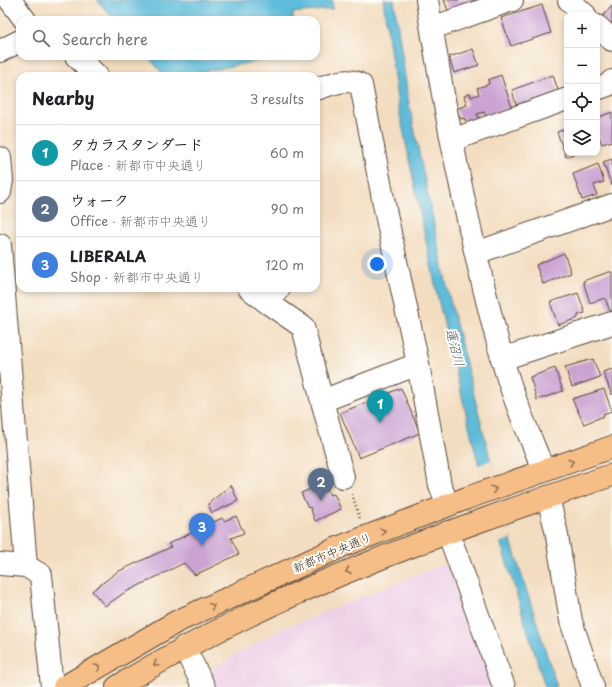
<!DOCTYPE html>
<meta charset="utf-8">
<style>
body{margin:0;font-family:"Playpen Sans","Klee One",sans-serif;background:#f6f6f6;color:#202124}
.controls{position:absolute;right:12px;top:12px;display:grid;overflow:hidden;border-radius:8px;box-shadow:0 2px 6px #0003}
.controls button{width:36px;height:36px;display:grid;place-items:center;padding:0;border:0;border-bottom:1px solid #e0e0e0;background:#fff;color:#202124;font:20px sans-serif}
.you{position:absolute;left:377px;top:264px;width:14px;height:14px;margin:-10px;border:3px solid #fff;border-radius:50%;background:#1a73e8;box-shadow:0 0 0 6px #1a73e833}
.badge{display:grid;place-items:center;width:26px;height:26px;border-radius:50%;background:#ea580c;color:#fff;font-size:13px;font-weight:700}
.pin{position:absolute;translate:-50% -33px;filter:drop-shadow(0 1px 2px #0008)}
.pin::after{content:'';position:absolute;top:21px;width:14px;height:12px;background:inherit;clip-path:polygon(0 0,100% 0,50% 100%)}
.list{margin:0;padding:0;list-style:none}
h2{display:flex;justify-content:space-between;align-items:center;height:52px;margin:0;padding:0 16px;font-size:17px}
h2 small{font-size:13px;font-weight:400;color:#757577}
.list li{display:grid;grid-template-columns:26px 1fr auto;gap:12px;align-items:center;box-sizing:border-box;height:56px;padding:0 16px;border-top:1px solid #e0e0e0}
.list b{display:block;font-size:15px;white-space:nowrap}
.list p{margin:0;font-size:13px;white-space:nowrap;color:#757577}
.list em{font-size:13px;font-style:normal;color:#757577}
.icon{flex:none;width:22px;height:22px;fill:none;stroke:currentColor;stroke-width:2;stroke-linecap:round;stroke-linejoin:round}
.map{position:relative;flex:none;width:612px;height:687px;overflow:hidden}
.search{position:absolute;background:#fff;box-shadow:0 2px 6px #0003;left:16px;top:16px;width:304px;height:44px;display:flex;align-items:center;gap:10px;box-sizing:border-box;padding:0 14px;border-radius:12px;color:#757577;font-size:15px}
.panel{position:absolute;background:#fff;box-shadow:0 2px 6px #0003;left:16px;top:72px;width:304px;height:220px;border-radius:12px}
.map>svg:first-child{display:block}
.built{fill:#eed0e7}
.water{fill:#5cbcda;stroke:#4c737c}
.pier{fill:#f3ddc0}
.building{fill:#cba3d3}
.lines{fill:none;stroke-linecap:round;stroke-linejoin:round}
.minor-casing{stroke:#574536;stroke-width:24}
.major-casing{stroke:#574536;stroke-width:24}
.path{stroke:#574536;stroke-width:2.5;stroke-dasharray:1 3;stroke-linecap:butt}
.minor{stroke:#fff;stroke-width:22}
.major{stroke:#f6be87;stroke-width:22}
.oneway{stroke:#8f6d4d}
.labels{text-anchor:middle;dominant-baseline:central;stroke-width:4;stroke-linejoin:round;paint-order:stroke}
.street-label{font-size:12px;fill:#3b2a1e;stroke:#fdfcf7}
.water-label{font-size:13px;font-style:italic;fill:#475d60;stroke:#fdfcf7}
</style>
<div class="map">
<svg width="612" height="687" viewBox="0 0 612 687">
<rect width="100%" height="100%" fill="#fdfcf7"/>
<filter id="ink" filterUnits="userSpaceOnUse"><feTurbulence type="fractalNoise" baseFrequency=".025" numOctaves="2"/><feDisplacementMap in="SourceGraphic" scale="8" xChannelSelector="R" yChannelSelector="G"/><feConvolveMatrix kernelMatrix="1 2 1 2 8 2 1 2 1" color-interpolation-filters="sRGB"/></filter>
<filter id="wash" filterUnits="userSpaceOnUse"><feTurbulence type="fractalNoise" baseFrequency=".012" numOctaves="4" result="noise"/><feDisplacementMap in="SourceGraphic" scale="16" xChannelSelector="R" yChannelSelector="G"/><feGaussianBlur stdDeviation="0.9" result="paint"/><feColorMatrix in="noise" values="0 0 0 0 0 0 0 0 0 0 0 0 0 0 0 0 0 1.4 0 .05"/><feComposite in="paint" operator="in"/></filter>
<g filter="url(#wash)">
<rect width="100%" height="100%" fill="#f3ddc0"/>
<!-- built -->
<path class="built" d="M451,561l48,126h-287l-8,-14 74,-42z"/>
<!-- water -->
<path class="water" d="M97,0h235l1,9 -40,4v7h-178z
M383,0h11l15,104 40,192 62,245 46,146h-12l-44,-143 -24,-86 -39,-159 -40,-194z
M147,56h138l-105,20h-15z"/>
<!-- pier -->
<path class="pier" d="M491,460l21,78 -13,5 -22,-77z"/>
<g id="blocks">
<!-- building -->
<path class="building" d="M444,0h34l1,3 -30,10z
M542,5l9,28 -40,13 -10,-28z
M612,6v23l-11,-11z
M473,49l6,16 -25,8 -5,-16z
M501,75l11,33 -26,9 -2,-5 -7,2 2,5 -12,4 -2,-4 -5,-1 -4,-9 11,-4 -3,-9 6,-3 1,4 8,-3 -2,-6 12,-4 -1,-4z
M553,75l6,18 -42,15 -5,-18z
M612,112v29l-10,3 -5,-13v-13z
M566,129l1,24h9l-10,4 -9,-25z
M612,159v27l-9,-24z
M598,164l6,18 -10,3 3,10 -15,5 -9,-26z
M564,253l7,20 -28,11 -7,-19z
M609,272h3v39h-2l-5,-13 -15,5 -7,-22z
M578,293l7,20 -7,2v3l-20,7 -8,-23z
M593,359l7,18 -28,10 -7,-20z
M555,368l8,23 -26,9 -7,-23z
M612,369v26l-9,-23z
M401,388l19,45 -61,25 -19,-45z
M604,389l8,22 -9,3 1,2 -20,8 -12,-25z
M231,485l7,16 -26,12 -4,-9z
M313,488l3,7 4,-2 -1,-3 3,-1 1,2 4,-2 3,6 4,-1 7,15 -26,12 -5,-14 -2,1 -7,-15z
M236,516l8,17 -13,5 8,16 -44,21 -11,-12 -60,30 -19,13 -13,-15 25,-19 54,-25 -3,-3 54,-26 2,3z"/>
</g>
</g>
<g filter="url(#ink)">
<use href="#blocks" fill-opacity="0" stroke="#574536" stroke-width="1"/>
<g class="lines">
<!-- minor casing -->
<g class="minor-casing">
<path id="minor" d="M10,0l15,20
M427,0c19,120 43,241 75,358 10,38 27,76 42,113
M569,0l16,15
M597,26l15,14
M432,28l80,-28
M0,51l20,-10
M76,56l21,20
M316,89c14,-4 32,-13 45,-4l25,129 32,150
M597,89l11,-4 4,-4
M452,140l115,-41
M0,158l2,22 -2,12
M0,245l26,321
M476,253l136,-48
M249,288l19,15 35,24 19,74 96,-37 22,121 8,20
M268,303l11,-15
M502,359l110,-36
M322,401l21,76
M548,497l8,33 15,91 22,66
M448,532l56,155
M0,564l26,2 15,9 11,112
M184,647l20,40"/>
</g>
<!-- major casing -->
<g class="major-casing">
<path id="major" d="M64,687l112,-65 164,-75 127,-49 145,-51
M117,687c154,-95 325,-154 495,-212"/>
</g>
<!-- path -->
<path class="path" d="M352,494l8,25"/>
<!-- minor -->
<use href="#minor" class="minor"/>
<!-- major -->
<use href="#major" class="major"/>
</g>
<!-- one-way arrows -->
<defs><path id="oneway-chevron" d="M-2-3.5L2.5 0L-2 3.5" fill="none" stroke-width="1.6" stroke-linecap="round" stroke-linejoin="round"/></defs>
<g class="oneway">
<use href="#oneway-chevron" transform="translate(571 462) rotate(-19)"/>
<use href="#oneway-chevron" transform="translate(494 489) rotate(-20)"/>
<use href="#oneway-chevron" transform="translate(383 531) rotate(-21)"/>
<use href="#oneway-chevron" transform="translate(348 571) rotate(158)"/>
<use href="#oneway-chevron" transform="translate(212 606) rotate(-25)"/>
<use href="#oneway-chevron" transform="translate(156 664) rotate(150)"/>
<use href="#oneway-chevron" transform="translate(98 667) rotate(-31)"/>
</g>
</g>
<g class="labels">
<!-- street labels -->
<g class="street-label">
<text transform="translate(332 552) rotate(-23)">新都市中央通り</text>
</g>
<!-- water labels -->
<g class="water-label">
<text transform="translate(456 347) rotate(76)">蓮沼川</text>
</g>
</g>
</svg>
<div class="controls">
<button>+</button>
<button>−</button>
<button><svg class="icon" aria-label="locate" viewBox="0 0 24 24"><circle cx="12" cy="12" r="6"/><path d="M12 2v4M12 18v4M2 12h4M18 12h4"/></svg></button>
<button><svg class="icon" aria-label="layers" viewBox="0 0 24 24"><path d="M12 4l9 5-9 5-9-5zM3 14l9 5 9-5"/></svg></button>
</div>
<div class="you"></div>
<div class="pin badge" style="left:380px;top:423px;background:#0f9aa8">1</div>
<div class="pin badge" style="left:321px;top:501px;background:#5c6f8a">2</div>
<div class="pin badge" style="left:202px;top:546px;background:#3f7fe0">3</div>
<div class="search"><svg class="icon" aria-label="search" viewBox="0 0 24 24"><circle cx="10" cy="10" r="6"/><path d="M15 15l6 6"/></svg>Search here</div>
<section class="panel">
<h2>Nearby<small>3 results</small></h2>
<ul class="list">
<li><span class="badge" style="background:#0f9aa8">1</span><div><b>タカラスタンダード</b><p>Place · 新都市中央通り</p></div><em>60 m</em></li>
<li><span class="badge" style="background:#5c6f8a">2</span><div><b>ウォーク</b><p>Office · 新都市中央通り</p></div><em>90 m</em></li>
<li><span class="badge" style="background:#3f7fe0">3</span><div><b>LIBERALA</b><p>Shop · 新都市中央通り</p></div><em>120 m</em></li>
</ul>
</section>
</div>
